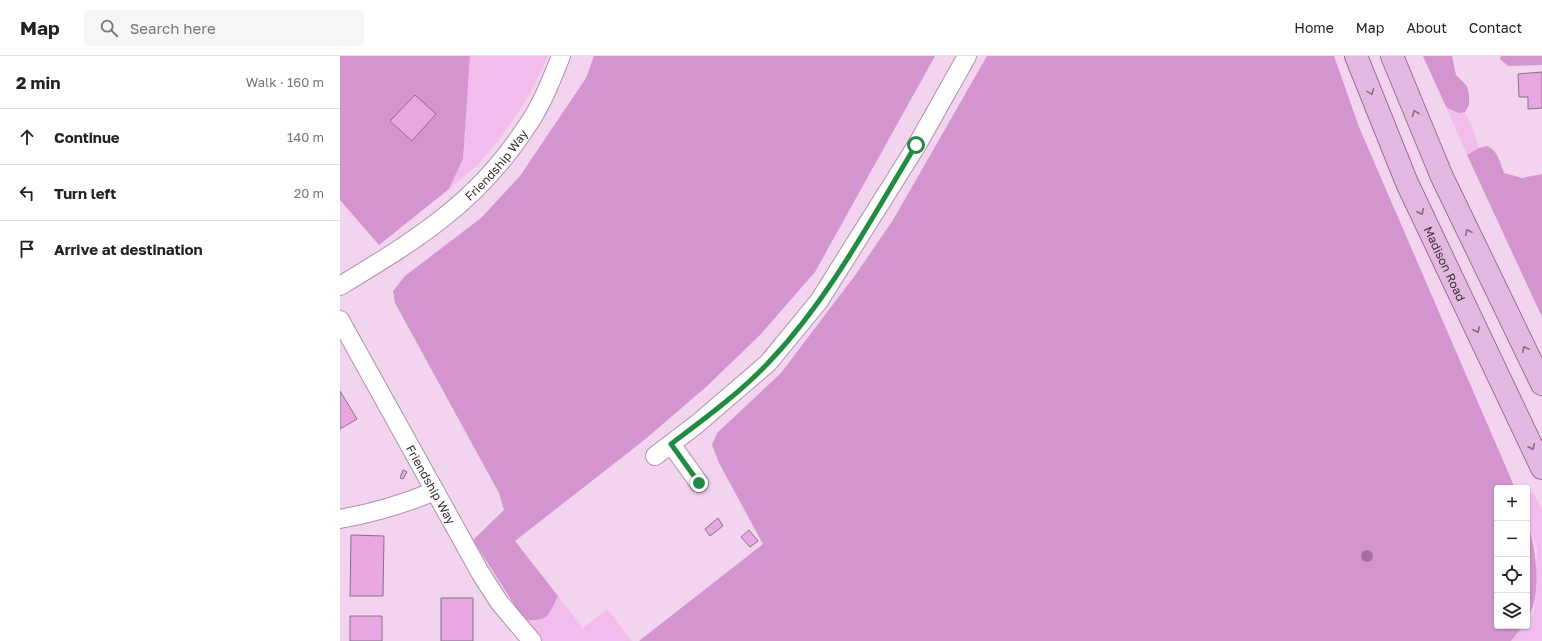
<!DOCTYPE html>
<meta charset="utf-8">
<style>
body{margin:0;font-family:"Golos Text",sans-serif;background:#f6f6f6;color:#222}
.controls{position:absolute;right:12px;bottom:12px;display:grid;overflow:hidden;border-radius:4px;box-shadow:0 1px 3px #0004}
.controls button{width:36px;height:36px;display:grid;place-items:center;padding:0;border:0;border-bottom:1px solid #e0e0e0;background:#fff;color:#222;font:20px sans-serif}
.stop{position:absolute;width:12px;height:12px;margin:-9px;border:3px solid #218b42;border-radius:50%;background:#fff}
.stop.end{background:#218b42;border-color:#fff;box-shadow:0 1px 4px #0008}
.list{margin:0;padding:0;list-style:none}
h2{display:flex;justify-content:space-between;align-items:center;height:52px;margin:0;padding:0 16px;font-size:17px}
h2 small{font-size:13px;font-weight:400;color:#767676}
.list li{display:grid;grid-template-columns:26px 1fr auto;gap:12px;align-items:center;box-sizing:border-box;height:56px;padding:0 16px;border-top:1px solid #e0e0e0}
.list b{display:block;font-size:15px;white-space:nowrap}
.list em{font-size:13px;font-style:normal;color:#767676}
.icon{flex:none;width:22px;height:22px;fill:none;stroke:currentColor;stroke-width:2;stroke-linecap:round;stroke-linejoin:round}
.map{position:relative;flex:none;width:1202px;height:585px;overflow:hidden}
header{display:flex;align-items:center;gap:24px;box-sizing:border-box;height:56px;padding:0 20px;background:#fff;border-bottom:1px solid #e0e0e0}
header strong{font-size:19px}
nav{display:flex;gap:22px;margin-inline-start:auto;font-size:14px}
.search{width:280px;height:36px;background:#f6f6f6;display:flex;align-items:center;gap:10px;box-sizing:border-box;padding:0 14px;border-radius:4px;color:#767676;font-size:15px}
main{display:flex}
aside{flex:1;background:#fff}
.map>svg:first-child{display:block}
.green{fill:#f2bded}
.forest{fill:#d494cf}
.building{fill:#e8a7e3;stroke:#8a7088}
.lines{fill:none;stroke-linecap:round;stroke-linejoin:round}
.minor-casing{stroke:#ae92ac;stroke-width:20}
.major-casing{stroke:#9c6a99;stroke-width:24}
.minor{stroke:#fff;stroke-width:18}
.major{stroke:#e4b9e1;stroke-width:22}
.tree{fill:#a770a4}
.oneway{stroke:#866d84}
.route{stroke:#218b42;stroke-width:5}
.labels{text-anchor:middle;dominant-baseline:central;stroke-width:3.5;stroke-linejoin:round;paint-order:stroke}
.street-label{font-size:12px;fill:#392e38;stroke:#f2d4ef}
</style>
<header>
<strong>Map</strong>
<div class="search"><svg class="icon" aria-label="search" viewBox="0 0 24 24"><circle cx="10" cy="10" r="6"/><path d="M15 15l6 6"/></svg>Search here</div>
<nav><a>Home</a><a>Map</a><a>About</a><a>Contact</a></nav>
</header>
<main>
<aside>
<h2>2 min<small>Walk · 160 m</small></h2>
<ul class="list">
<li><svg class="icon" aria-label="ahead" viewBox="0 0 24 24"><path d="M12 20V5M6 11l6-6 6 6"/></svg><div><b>Continue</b></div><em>140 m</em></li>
<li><svg class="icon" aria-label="left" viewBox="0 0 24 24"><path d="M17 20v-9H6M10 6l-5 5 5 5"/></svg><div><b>Turn left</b></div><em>20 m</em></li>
<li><svg class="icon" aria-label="arrive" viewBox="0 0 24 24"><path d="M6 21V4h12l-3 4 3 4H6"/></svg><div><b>Arrive at destination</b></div></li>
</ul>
</aside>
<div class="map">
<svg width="1202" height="585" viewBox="0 0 1202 585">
<rect width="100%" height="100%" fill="#f2d4ef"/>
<!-- green -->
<path class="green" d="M130,0h78c-16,37 -38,73 -65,103 -10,11 -23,20 -34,30l14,-30z
M1106,51l12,6 7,-1 8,17 6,19 -12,7z
M1187,437h7l8,17v131h-31l12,-15h4v-5l7,-9 3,-63 -10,-28z
M218,540l25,32 24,-19 25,32h-91l-17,-21c25,1 23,-2 34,-24z"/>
<!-- forest -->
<path class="forest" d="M0,0h130l-7,103 -14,30 -70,56 -39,-45z
M254,0h341l-120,216 -54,62 -55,53 -63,54 -128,100 43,55c-11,22 -9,25 -34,24l-51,-80 31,-30 -5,-17 -104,-190 -2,-12 12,-15 76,-58 39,-42 66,-98z
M647,0h347l25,71 156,361h-18v138h26l-12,15h-872l124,-97 -44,-81 -7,-18 5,-12 64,-60 75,-99 37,-54z
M1083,0h29l4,19 11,11 2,9v10l-4,7 -7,1 -12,-6z
M1161,0h41v9l-34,1 -8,-7z
M1147,90c11,4 13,17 17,27l18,5 20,-4v143l-75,-162 12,-7z
M1187,465c10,30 15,73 0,100z"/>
<!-- building -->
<path class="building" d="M1202,16v36l-14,1v-12h-9l-1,-23z
M75,39l21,19 -24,27 -22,-20z
M0,335l17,28 -17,10z
M63,414l4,2 -4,7 -3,-1z
M378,462l5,8 -13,10 -5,-7z
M409,474l9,11 -8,6 -9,-10z
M11,479l33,1 -1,60h-33z
M101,542h32v43h-32z
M10,560h32v25h-32z"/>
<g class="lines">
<!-- minor casing -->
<g class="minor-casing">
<g id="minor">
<path id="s1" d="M0,230c74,-45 136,-82 185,-157 16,-22 26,-48 36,-73"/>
<path id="s2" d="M0,264l141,254 18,28 33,39"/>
<path d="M331,388l28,39"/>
<path d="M315,400l42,-32 71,-61 51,-62 98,-156 50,-89"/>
<path d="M0,463c33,-6 64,-15 95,-28"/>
</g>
</g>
<!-- major casing -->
<g class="major-casing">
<g id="major">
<path id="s3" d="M1016,0l51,127 135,285"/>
<path d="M1052,0l50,121 100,207"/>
</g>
</g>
<!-- minor -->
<use href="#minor" class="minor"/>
<!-- major -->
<use href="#major" class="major"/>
</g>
<!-- trees -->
<circle class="tree" cx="1027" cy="500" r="6"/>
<!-- one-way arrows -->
<defs><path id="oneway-chevron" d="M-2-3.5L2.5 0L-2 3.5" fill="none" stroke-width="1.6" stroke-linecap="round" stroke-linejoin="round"/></defs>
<g class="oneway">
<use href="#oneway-chevron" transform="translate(1031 36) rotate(69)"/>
<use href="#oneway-chevron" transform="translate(1075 57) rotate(-112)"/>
<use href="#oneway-chevron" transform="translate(1081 156) rotate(65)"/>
<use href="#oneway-chevron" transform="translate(1128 176) rotate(-116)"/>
<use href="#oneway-chevron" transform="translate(1137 274) rotate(65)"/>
<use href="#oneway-chevron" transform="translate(1185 293) rotate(-116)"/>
<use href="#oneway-chevron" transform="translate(1192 391) rotate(65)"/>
</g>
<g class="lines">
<!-- route -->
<path class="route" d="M359,427l-28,-39c33,-25 69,-51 98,-82 60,-63 102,-143 147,-217"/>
</g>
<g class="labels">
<!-- street labels -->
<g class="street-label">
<text stroke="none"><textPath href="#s1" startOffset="199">Friendship Way</textPath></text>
<text stroke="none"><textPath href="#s3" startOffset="226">Madison Road</textPath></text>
<text stroke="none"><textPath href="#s2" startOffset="188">Friendship Way</textPath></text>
</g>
</g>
</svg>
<div class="controls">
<button>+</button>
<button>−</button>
<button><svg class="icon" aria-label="locate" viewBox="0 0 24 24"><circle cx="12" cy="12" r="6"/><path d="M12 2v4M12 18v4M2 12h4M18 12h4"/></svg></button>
<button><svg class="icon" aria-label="layers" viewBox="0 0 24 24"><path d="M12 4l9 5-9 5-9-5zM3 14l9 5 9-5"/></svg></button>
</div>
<div class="stop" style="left:576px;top:89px"></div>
<div class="stop end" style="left:359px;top:427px"></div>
</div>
</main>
